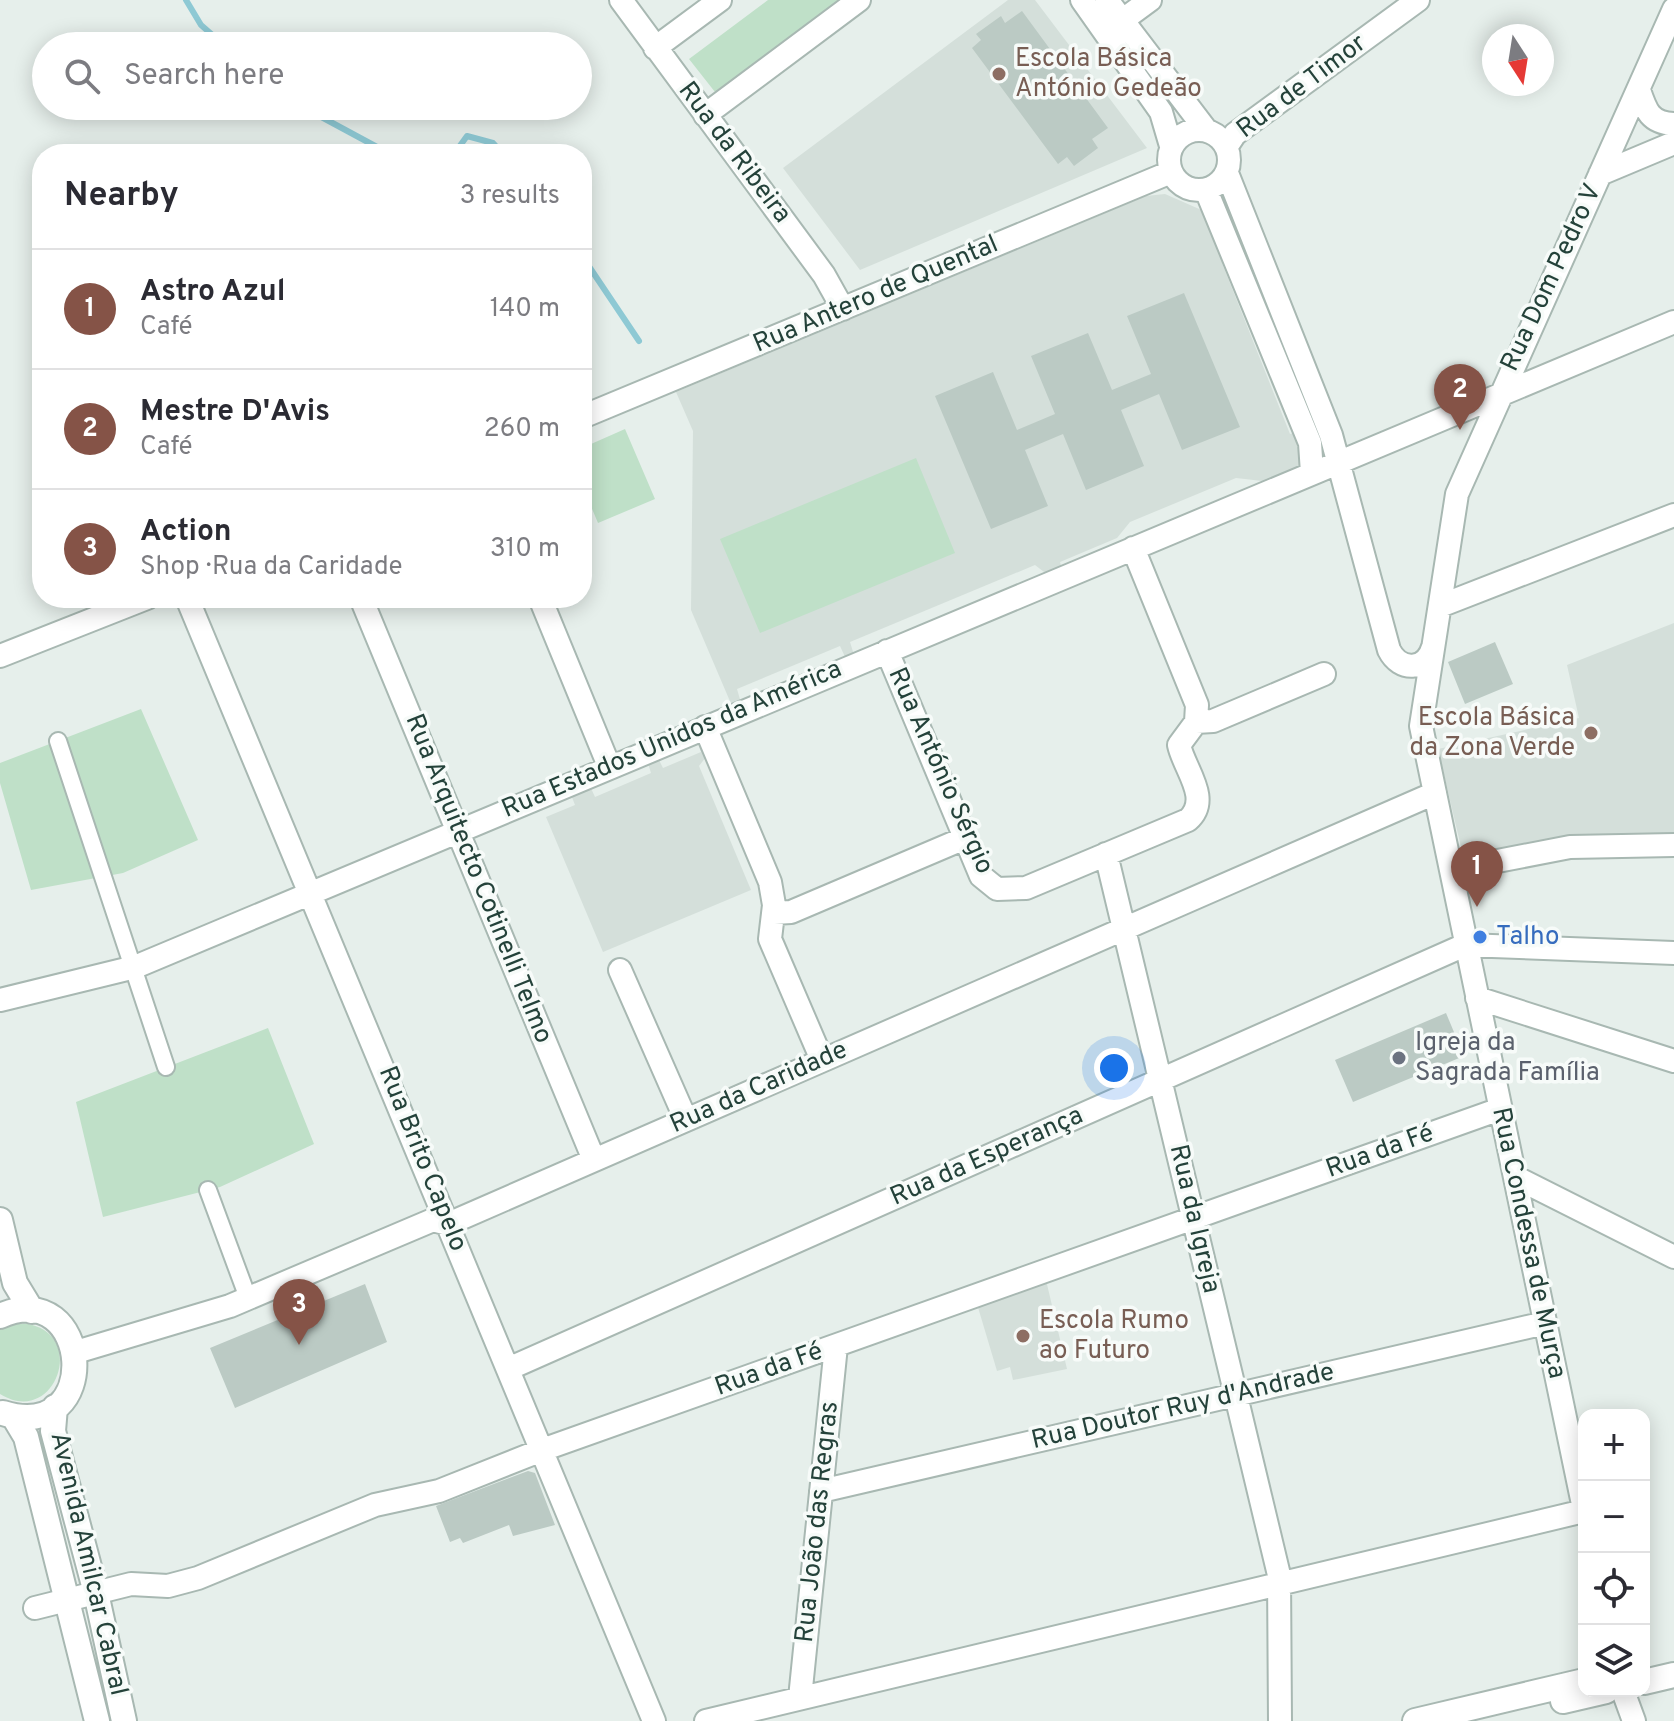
<!DOCTYPE html>
<meta charset="utf-8">
<style>
body{margin:0;font-family:Overpass,sans-serif;background:#f7f7f7;color:#2b2b33}
.controls{position:absolute;right:24px;bottom:24px;display:grid;overflow:hidden;border-radius:16px;box-shadow:0 4px 20px #0003}
.controls button{width:72px;height:72px;display:grid;place-items:center;padding:0;border:0;border-bottom:2px solid #e1e1e2;background:#fff;color:#2b2b33;font:40px sans-serif}
.compass{position:absolute;left:1482px;top:24px;width:72px;height:72px;border-radius:50%;background:#fff;box-shadow:0 4px 20px #0003;rotate:168deg}
.you{position:absolute;left:1114px;top:1068px;width:28px;height:28px;margin:-20px;border:6px solid #fff;border-radius:50%;background:#1a73e8;box-shadow:0 0 0 12px #1a73e833}
.badge{display:grid;place-items:center;width:52px;height:52px;border-radius:50%;background:#855347;color:#fff;font-size:26px;font-weight:700}
.pin{position:absolute;translate:-50% -66px;filter:drop-shadow(0 2px 4px #0008)}
.pin::after{content:'';position:absolute;top:42px;width:28px;height:24px;background:inherit;clip-path:polygon(0 0,100% 0,50% 100%)}
.list{margin:0;padding:0;list-style:none}
h2{display:flex;justify-content:space-between;align-items:center;height:104px;margin:0;padding:0 32px;font-size:34px}
h2 small{font-size:26px;font-weight:400;color:#7c7c81}
.list li{display:grid;grid-template-columns:52px 1fr auto;gap:24px;align-items:center;box-sizing:border-box;height:120px;padding:0 32px;border-top:2px solid #e1e1e2}
.list b{display:block;font-size:30px;white-space:nowrap}
.list p{margin:0;font-size:26px;white-space:nowrap;color:#7c7c81}
.list em{font-size:26px;font-style:normal;color:#7c7c81}
.icon{flex:none;width:44px;height:44px;fill:none;stroke:currentColor;stroke-width:2;stroke-linecap:round;stroke-linejoin:round}
.map{position:relative;flex:none;width:1674px;height:1721px;overflow:hidden}
.search{position:absolute;background:#fff;box-shadow:0 4px 20px #0003;left:32px;top:32px;width:560px;height:88px;display:flex;align-items:center;gap:20px;box-sizing:border-box;padding:0 28px;border-radius:44px;color:#7c7c81;font-size:30px}
.panel{position:absolute;background:#fff;box-shadow:0 4px 20px #0003;left:32px;top:144px;width:560px;height:464px;border-radius:32px}
.map>svg:first-child{display:block}
.built{fill:#d4dfda}
.green{fill:#bfe0c8}
.lines{fill:none;stroke-linecap:round;stroke-linejoin:round}
.stream{stroke:#8ec9d4;stroke-width:6}
.building{fill:#bbcac4}
.pedestrian-casing{stroke:#a8b8b2;stroke-width:20}
.minor-casing{stroke:#a8b8b2;stroke-width:26}
.tertiary-casing{stroke:#a8b8b2;stroke-width:28}
.pedestrian{stroke:#fff;stroke-width:16}
.minor{stroke:#fff;stroke-width:22}
.tertiary{stroke:#fff;stroke-width:24}
.education-dot{fill:#8d6e63;stroke:#f7fbf9;stroke-width:3}
.shop-dot{fill:#3f7fe0;stroke:#f7fbf9;stroke-width:3}
.worship-dot{fill:#6b7280;stroke:#f7fbf9;stroke-width:3}
.labels{text-anchor:middle;dominant-baseline:central;stroke-width:7;stroke-linejoin:round;paint-order:stroke}
.education-label{font-size:26px;fill:#785e54;stroke:#f7fbf9;text-anchor:start}
.street-label{font-size:26px;fill:#24423a;stroke:#f7fbf9}
.shop-label{font-size:26px;fill:#366cbe;stroke:#f7fbf9;text-anchor:start}
.worship-label{font-size:26px;fill:#5b616d;stroke:#f7fbf9;text-anchor:start}
</style>
<div class="map">
<svg width="1674" height="1721" viewBox="0 0 1674 1721">
<rect width="100%" height="100%" fill="#e6efeb"/>
<!-- built -->
<path class="built" d="M1008,0h27l112,148 -287,122 -77,-102z
M1165,194l41,18 22,48 -6,3 68,171 7,-2 6,30 -3,5 -29,15 -35,-4 -106,44 -13,16 -57,24 2,7 -14,6 -13,-10 -185,77 4,13 -8,4 -6,-13 -103,43 4,14 -9,3 -41,-96 2,-179 -17,-39 470,-196z
M1674,623v213h-90l-109,16 -14,-5 -23,-98 141,-31 -12,-53z
M696,739l13,14 -10,13 52,124 -148,62 -57,-135 29,-12 -5,-13 19,-8 6,13 56,-24 -4,-13 10,-4 6,12 38,-16z
M1046,1280l21,89 -54,11 -3,-13 -13,4 -20,-67z"/>
<!-- green -->
<path class="green" d="M768,0h74l-127,92 -26,-33z
M625,429l30,70 -57,24 -16,-38v-37z
M916,458l39,95 -195,80 -40,-94z
M141,709l57,131 -75,33 -92,17 -31,-107v-20z
M268,1028l46,116 -94,43 -117,30 -27,-115z
M16,1323c76,0 42,107 -16,71v-64z"/>
<g class="lines">
<!-- stream -->
<path class="stream" d="M186,0l15,25 24,21
M301,106l89,48
M454,154l13,-18 26,7 10,11
M582,256l57,85"/>
</g>
<!-- building -->
<path class="building" d="M1022,11l86,117 -16,11 6,9 -24,18 -7,-9 -9,7 -86,-116 9,-8 -5,-6 25,-18 4,7z
M1184,293l56,134 -58,23 -23,-56 -38,16 23,56 -58,24 -23,-56 -38,16 23,56 -57,23 -56,-133 58,-24 24,58 38,-16 -24,-58 57,-23 24,57 39,-16 -24,-58z
M1495,642l18,42 -48,20 -17,-42z
M1446,1013l18,43 -111,46 -18,-42z
M365,1284l22,58 -152,66 -25,-60z
M528,1471l7,2 20,52 -42,11 -4,-11 -46,18 -3,-5 -10,4 -14,-36z"/>
<g class="lines">
<!-- pedestrian casing -->
<g class="pedestrian-casing">
<path id="pedestrian" d="M58,741l108,326
M208,1190l40,108"/>
</g>
<!-- minor casing -->
<g class="minor-casing">
<path id="minor" d="M621,0l203,275 19,34
M1082,0l79,112 10,34
M1107,0l99,130
M1112,28l38,-28
M655,48l65,-48
M1639,90c7,21 11,33 35,34
M705,115l154,-115
M1169 160a30 30 0 1 1 60 0a30 30 0 1 1-60 0Z
M1227,146l8,-12 183,-134
M1227,173l104,262 58,215c11,22 37,21 44,-3
M1600,174l74,-31
M1206,190l104,253 2,30
M582,417l589,-245
M187,598l467,1123
M361,598l233,562
M540,598l69,168
M1440,606l234,-91
M887,651l94,225 16,13 29,-1 162,-68c24,-21 -4,-51 -9,-75l17,-23 1,-17 -64,-157
M0,656l147,-58
M1196,722l17,-1 111,-47
M705,727l65,155 4,23 -4,34 52,121
M1106,854l173,721 1,146
M1451,870l119,-23 104,-2
M774,913l17,-1 174,-74
M620,970l66,150
M1477,998l197,63
M0,1000l135,-33 1539,-645
M1515,1177l159,80
M76,1352l154,-46 203,-86 15,4 987,-431
M508,1369l957,-424 209,8
M821,1491l724,-168
M1584,1509l-163,-783 36,-232 217,-485
M35,1608l96,-24 37,2 30,-8 177,-73 64,-14 103,-41 958,-341
M1623,1691l11,30
M800,1698l36,-352
M706,1721l878,-210"/>
</g>
<!-- tertiary casing -->
<g class="tertiary-casing">
<path id="tertiary" d="M0,1220l15,63 17,28
M0,1316c92,-41 105,129 3,97
M55,1407l-2,24 43,162 28,128
M14,1417l12,20 71,284
M1644,1682l30,-7
M1563,1701l43,-10
M1415,1721l169,-40"/>
</g>
<!-- pedestrian -->
<use href="#pedestrian" class="pedestrian"/>
<!-- minor -->
<use href="#minor" class="minor"/>
<!-- tertiary -->
<use href="#tertiary" class="tertiary"/>
</g>
<!-- markers -->
<g class="education-dot">
<circle cx="999" cy="74" r="8"/>
<circle cx="1591" cy="733" r="8"/>
<circle cx="1023" cy="1336" r="8"/>
</g>
<circle class="shop-dot" cx="1480" cy="937" r="8"/>
<circle class="worship-dot" cx="1399" cy="1058" r="8"/>
<g class="labels">
<!-- education labels -->
<g class="education-label">
<text x="1015" y="59">Escola Básica<tspan x="1015" dy="30">António Gedeão</tspan></text>
<text x="1575" y="718" text-anchor="end">Escola Básica<tspan x="1575" dy="30">da Zona Verde</tspan></text>
<text x="1039" y="1321">Escola Rumo<tspan x="1039" dy="30">ao Futuro</tspan></text>
</g>
<!-- street labels -->
<g class="street-label">
<text transform="translate(1302 87) rotate(-37)">Rua de Timor</text>
<text transform="translate(734 153) rotate(53)">Rua da Ribeira</text>
<text transform="translate(1552 278) rotate(-65)">Rua Dom Pedro V</text>
<text transform="translate(876 295) rotate(-23)">Rua Antero de Quental</text>
<text transform="translate(672 740) rotate(-23)">Rua Estados Unidos da América</text>
<text transform="translate(940 771) rotate(66)">Rua António Sérgio</text>
<text transform="translate(478 879) rotate(68)">Rua Arquitecto Cotinelli Telmo</text>
<text transform="translate(759 1088) rotate(-24)">Rua da Caridade</text>
<text transform="translate(1380 1152) rotate(-20)">Rua da Fé</text>
<text transform="translate(987 1157) rotate(-24)">Rua da Esperança</text>
<text transform="translate(422 1159) rotate(68)">Rua Brito Capelo</text>
<text transform="translate(1194 1219) rotate(77)">Rua da Igreja</text>
<text transform="translate(1528 1243) rotate(78)">Rua Condessa de Murça</text>
<text transform="translate(769 1370) rotate(-20)">Rua da Fé</text>
<text transform="translate(1183 1407) rotate(-13)">Rua Doutor Ruy d'Andrade</text>
<text transform="translate(818 1522) rotate(-84)">Rua João das Regras</text>
<text transform="translate(88 1564) rotate(77)">Avenida Amilcar Cabral</text>
</g>
<!-- shop labels -->
<g class="shop-label">
<text x="1496" y="937">Talho</text>
</g>
<!-- worship labels -->
<g class="worship-label">
<text x="1415" y="1043">Igreja da<tspan x="1415" dy="30">Sagrada Família</tspan></text>
</g>
</g>
</svg>
<div class="controls">
<button>+</button>
<button>−</button>
<button><svg class="icon" aria-label="locate" viewBox="0 0 24 24"><circle cx="12" cy="12" r="6"/><path d="M12 2v4M12 18v4M2 12h4M18 12h4"/></svg></button>
<button><svg class="icon" aria-label="layers" viewBox="0 0 24 24"><path d="M12 4l9 5-9 5-9-5zM3 14l9 5 9-5"/></svg></button>
</div>
<svg class="compass" viewBox="-18 -18 36 36"><path d="M0-13l5 13h-10z" fill="#e53935"/><path d="M0 13l5-13h-10z" fill="#7c7c81"/></svg>
<div class="you"></div>
<div class="pin badge" style="left:1477px;top:907px">1</div>
<div class="pin badge" style="left:1460px;top:430px">2</div>
<div class="pin badge" style="left:299px;top:1345px">3</div>
<div class="search"><svg class="icon" aria-label="search" viewBox="0 0 24 24"><circle cx="10" cy="10" r="6"/><path d="M15 15l6 6"/></svg>Search here</div>
<section class="panel">
<h2>Nearby<small>3 results</small></h2>
<ul class="list">
<li><span class="badge">1</span><div><b>Astro Azul</b><p>Café</p></div><em>140 m</em></li>
<li><span class="badge">2</span><div><b>Mestre D'Avis</b><p>Café</p></div><em>260 m</em></li>
<li><span class="badge">3</span><div><b>Action</b><p>Shop · Rua da Caridade</p></div><em>310 m</em></li>
</ul>
</section>
</div>
